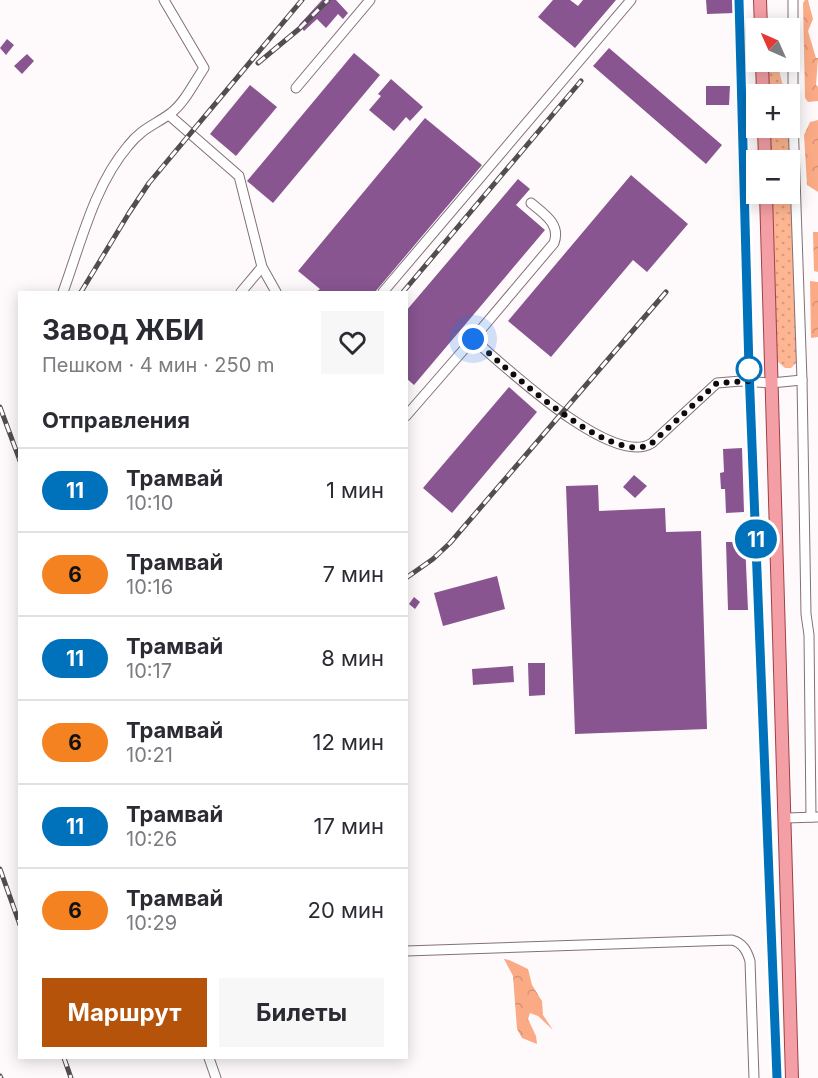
<!DOCTYPE html>
<html lang="ru">
<meta charset="utf-8">
<style>
body{margin:0;font-family:Inter,sans-serif;background:#f7f7f7;color:#2b2b33;height:100vh;display:flex;flex-direction:column;font-size:22px;white-space:nowrap}
*{box-sizing:border-box;margin:0}
p{font-size:20px;color:#7c7c81}
.icon{flex:none;width:33px;height:33px;fill:none;stroke:currentColor;stroke-width:2;stroke-linecap:round;stroke-linejoin:round}
.map{position:relative;flex:1;overflow:hidden}
.panel{position:absolute;left:18px;top:291px;width:390px;height:768px;display:flex;flex-direction:column;background:#fff;border-radius:0px;box-shadow:0 3px 15px #0003}
.panel>*{flex:none}
.badge{padding:0 12px;border-radius:20px;font-size:21px;line-height:39px}
.needle{width:39px;rotate:315deg}
.controls{position:absolute;left:746px;top:18px;display:grid;gap:12px}
.controls a{display:grid;place-items:center;width:54px;height:54px;border-radius:0px;background:#fff;box-shadow:0 3px 15px #0003;font-size:30px}
.you{position:absolute;width:30px;height:30px;margin:-15px;border:4px solid #fff;border-radius:50%;background:#1a73e8;box-shadow:0 0 0 9px #1a73e833}
.map>.badge{position:absolute;translate:-50% -50%;box-shadow:0 0 0 3px #fff}
h2{padding:0 24px;font-size:22px;line-height:54px}
.round{display:grid;place-items:center;flex:none;width:63px;height:63px;border-radius:0px;background:#f7f7f7}
.head{display:flex;align-items:center;justify-content:space-between;height:102px;padding:0 24px}
h1{font-size:28px;font-weight:700;line-height:45px}
.primary-button{display:flex;gap:12px;margin-top:auto;padding:12px 24px}
.primary-button a{flex:1;height:69px;border-radius:0px;background:#b45309;color:#fff;font-size:24px;font-weight:700;line-height:69px;text-align:center}
.primary-button a+a{background:#f7f7f7;color:#2b2b33}
ul{padding:0;list-style:none}
li{display:flex;align-items:center;gap:18px;height:84px;padding:0 24px;border-top:2px solid #e1e1e2}
li div{flex:1}
li b{display:block;font-size:22px}
li em{font-style:normal}
li .badge{min-width:66px;font-weight:700;text-align:center}
.map>svg:first-child{display:block}
</style>
<div class="map">
<svg width="818" height="1078" viewBox="0 0 818 1078">
<defs>
<pattern id="grass-dots" width="8" height="8" patternUnits="userSpaceOnUse" patternTransform="scale(1.5)"><rect width="8" height="8" fill="#feb591"/><path d="M2 2h.1M6 6h.1" fill="none" stroke="#d99a7c" stroke-width="1.8" stroke-linecap="round"/></pattern>
<pattern id="forest-crowns" width="20" height="18" patternUnits="userSpaceOnUse" patternTransform="scale(1.5)"><rect width="20" height="18" fill="#faab85"/><path d="M2 6a3 3 0 1 1 6 0M12 15a3 3 0 1 1 6 0" fill="none" stroke="#d59272"/></pattern>
</defs>
<rect width="100%" height="100%" fill="#fefafb"/>
<g fill="url(#grass-dots)">
<path d="M775,66L779,70L785,94H768V72L770,67Z"/>
<path d="M769,128H789L798,354L796,363L791,368H785L777,361L771,194H789V160H770Z"/>
</g>
<g fill="url(#forest-crowns)">
<path d="M805,0H808L813,19L808,31L816,58H818L816,85L818,87V101L808,102L805,98L803,3Z"/>
<path d="M818,120V192L807,185L804,135L810,122Z"/>
<path d="M813,232H818V272L814,271Z"/>
<path d="M810,281L818,282V337L811,338Z"/>
<path d="M504,959C509,959 521,966 528,969L532,985L542,1001L543,1015L553,1030L538,1016L530,1013L528,1019L536,1036L537,1044L522,1038L517,1029L513,976Z"/>
</g>
<g fill="#885590">
<path d="M322,0H336L348,13L343,19L338,14L326,28L317,19L304,31L299,25Z"/>
<path d="M553,0H570L578,6L583,0H616L575,48L538,17Z"/>
<path d="M706,0H734V13L707,14Z"/>
<path d="M7,39L14,45L6,55L0,48Z"/>
<path d="M609,48L722,145L706,164L593,66Z"/>
<path d="M354,53L380,75L273,203L247,181Z"/>
<path d="M27,54L34,61L22,74L14,66Z"/>
<path d="M391,79L423,107L410,121L406,117L394,131L369,110L381,96L378,94Z"/>
<path d="M250,85L277,107L236,156L210,134Z"/>
<path d="M706,86H730L729,105H706Z"/>
<path d="M425,118L482,165L375,292H316L320,289L298,271Z"/>
<path d="M631,175L688,224L647,272L633,260L551,357L508,321Z"/>
<path d="M518,179L530,189L516,205L545,230L414,385L406,378V311Z"/>
<path d="M509,387L537,412L452,513L423,488Z"/>
<path d="M742,448L744,512L726,513L725,489H721L720,473L724,472L723,449Z"/>
<path d="M634,475L647,486L635,498L623,487Z"/>
<path d="M598,485L599,511L665,508L666,532L701,531L707,729L575,734L566,486Z"/>
<path d="M726,542H745L748,610H728Z"/>
<path d="M497,576L505,609L443,626L434,593Z"/>
<path d="M414,597L420,602L415,609L409,604Z"/>
<path d="M528,663H545V695L529,696Z"/>
<path d="M513,666L514,682L473,685L472,669Z"/>
</g>
<g fill="none" stroke-linecap="round" stroke-linejoin="round">
<g stroke="#837078" stroke-width="11">
<g id="minor">
<path d="M793,0V119L802,380L806,614L809,635L811,817"/>
<path d="M296,88L370,0"/>
<path d="M169,115L239,176L262,267L276,292"/>
<path d="M63,292C81,243 94,186 128,146C142,128 155,125 171,113C185,102 194,83 204,68L164,0"/>
<path d="M241,292L262,267"/>
<path d="M383,292L631,0"/>
<path d="M473,339L554,243C561,224 544,214 531,203"/>
<path d="M406,416L473,339C504,365 612,469 652,443L717,383L741,381L771,383L802,380"/>
<path d="M786,818L818,817"/>
<path d="M406,951L732,940C743,943 747,951 750,961L754,1078"/>
<path d="M209,1058L216,1078"/>
</g>
</g>
<g stroke="#9f4149" stroke-width="14">
<g id="major">
<path d="M760,0L761,28"/>
<path d="M762,62L763,94"/>
<path d="M764,128L765,160"/>
<path d="M766,194L792,1078"/>
</g>
</g>
<use href="#minor" stroke="#fff" stroke-width="9"/>
<use href="#major" stroke="#f49fa5" stroke-width="12"/>
<path stroke="#534d50" stroke-width="1.5" d="M739,0L749,369L777,1078"/>
<g stroke="#534d50" stroke-width="5">
<g id="rail">
<path d="M258,63L299,29L328,0"/>
<path d="M81,292L129,213L149,183L302,0"/>
<path d="M403,292L581,81"/>
<path d="M0,407L20,461"/>
<path d="M406,578L433,559L450,543L666,292"/>
<path d="M0,869L20,925"/>
<path d="M64,1058L71,1078"/>
<path d="M0,1076L1,1078"/>
</g>
</g>
<use href="#rail" stroke="#fff" stroke-width="3" stroke-dasharray="9" stroke-linecap="butt"/>
</g>
<g fill="none" stroke-linecap="round" stroke-linejoin="round">
<g stroke="#fff" stroke-width="14">
<path id="line" d="M739,0L749,369L777,1078"/>
</g>
<use href="#line" stroke="#0072bc" stroke-width="9"/>
<path stroke="#100a0d" stroke-width="6" stroke-dasharray="0 10.8" d="M473,339C503,365 613,470 652,443L717,383L750,381L749,369"/>
</g>
<circle fill="#fff" stroke="#0072bc" stroke-width="3" cx="749" cy="369" r="12"/>
</svg>
<div class="controls">
<a><svg class="needle" viewBox="-14 -14 28 28"><path d="M0-13l5 13h-10z" fill="#e53935"/><path d="M0 13l5-13h-10z" fill="#7c7c81"/></svg></a>
<a>+</a>
<a>−</a>
</div>
<div class="you" style="left:473px;top:339px"></div>
<b class="badge" style="left:756px;top:539px;background:#0072bc;color:#fff">11</b>
<section class="panel">
<div class="head"><div><h1>Завод ЖБИ</h1><p>Пешком · 4 мин · 250 m</p></div><a class="round"><svg class="icon" aria-label="heart" viewBox="0 0 24 24"><path d="M12 20l-8-8c-3-5 5-10 8-4 3-6 11-1 8 4z"/></svg></a></div>
<h2>Отправления</h2>
<ul>
<li><span class="badge" style="background:#0072bc;color:#fff">11</span><div><b>Трамвай</b><p>10:10</p></div><em>1 мин</em></li>
<li><span class="badge" style="background:#f58220;color:#111">6</span><div><b>Трамвай</b><p>10:16</p></div><em>7 мин</em></li>
<li><span class="badge" style="background:#0072bc;color:#fff">11</span><div><b>Трамвай</b><p>10:17</p></div><em>8 мин</em></li>
<li><span class="badge" style="background:#f58220;color:#111">6</span><div><b>Трамвай</b><p>10:21</p></div><em>12 мин</em></li>
<li><span class="badge" style="background:#0072bc;color:#fff">11</span><div><b>Трамвай</b><p>10:26</p></div><em>17 мин</em></li>
<li><span class="badge" style="background:#f58220;color:#111">6</span><div><b>Трамвай</b><p>10:29</p></div><em>20 мин</em></li>
</ul>
<div class="primary-button"><a>Маршрут</a><a>Билеты</a></div>
</section>
</div>
